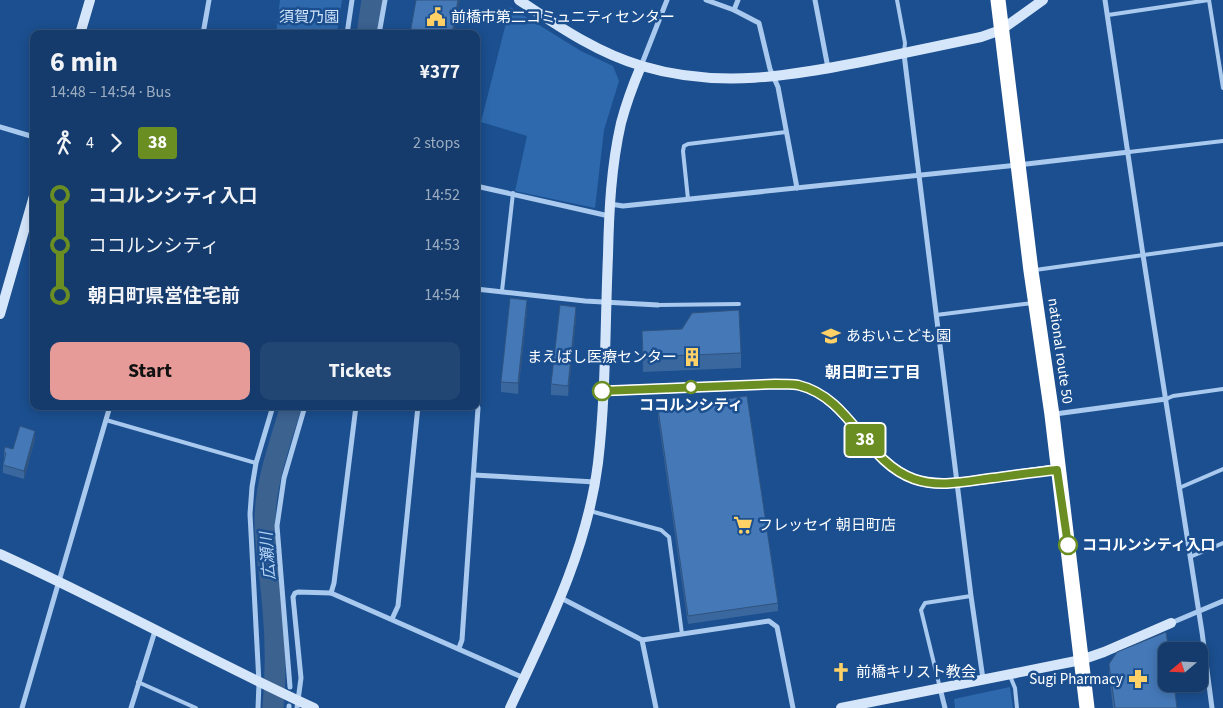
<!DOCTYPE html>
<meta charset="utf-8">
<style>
body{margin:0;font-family:"Source Sans 3","Noto Sans JP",sans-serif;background:#214673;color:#f1f3f6;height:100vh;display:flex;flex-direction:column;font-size:19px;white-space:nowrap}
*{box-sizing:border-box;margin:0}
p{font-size:16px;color:#9dadc1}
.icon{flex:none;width:28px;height:28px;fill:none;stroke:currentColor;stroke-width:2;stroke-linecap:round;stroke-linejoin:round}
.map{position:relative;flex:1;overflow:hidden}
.sheet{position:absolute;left:30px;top:30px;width:450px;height:380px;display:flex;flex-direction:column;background:#143b6b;border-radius:10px;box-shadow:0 2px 12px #0003,0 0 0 1px #33557e}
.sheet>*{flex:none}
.badge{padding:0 10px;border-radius:4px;font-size:18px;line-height:32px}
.needle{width:32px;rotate:251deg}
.controls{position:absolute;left:1158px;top:642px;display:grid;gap:10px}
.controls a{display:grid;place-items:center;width:50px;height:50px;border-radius:10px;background:#143b6b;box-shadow:0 2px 12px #0003,0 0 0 1px #33557e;font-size:25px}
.map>.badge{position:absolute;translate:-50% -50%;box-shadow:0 0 0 2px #fff}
.legs{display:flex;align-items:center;gap:8px;height:55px;padding:0 20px;font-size:16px}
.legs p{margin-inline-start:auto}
.headline{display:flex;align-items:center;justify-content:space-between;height:85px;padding:0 20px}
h1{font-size:28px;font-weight:700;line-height:38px}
.primary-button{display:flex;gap:10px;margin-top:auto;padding:10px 20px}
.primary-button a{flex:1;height:58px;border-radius:10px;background:#e69b98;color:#111;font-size:20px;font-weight:700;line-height:58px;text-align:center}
.primary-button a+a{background:#214673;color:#f1f3f6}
ul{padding:0 20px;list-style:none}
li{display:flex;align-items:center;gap:18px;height:50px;font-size:19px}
li i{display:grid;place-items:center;width:8px;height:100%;margin:0 6px;background:currentColor}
li i::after{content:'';width:12px;height:12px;margin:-6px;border:4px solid;border-radius:50%;background:#143b6b}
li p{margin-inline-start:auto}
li:first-child i{background:linear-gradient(#0000 50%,currentColor 0)}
li:last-child i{background:linear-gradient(currentColor 50%,#0000 0)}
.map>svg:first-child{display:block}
</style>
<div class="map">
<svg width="1223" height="708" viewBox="0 0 1223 708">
<rect width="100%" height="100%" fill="#1b4f8f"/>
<g fill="#2e69ad">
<path d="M280,0H342L337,34H276Z"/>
<path d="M510,7L581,51L613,66L619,81L604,130L595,208L515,191L527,136L481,122Z"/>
<path d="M1010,687L1013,708H955L954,699Z"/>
</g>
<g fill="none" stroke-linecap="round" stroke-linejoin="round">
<g stroke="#3c6290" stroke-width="21">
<path d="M367,34L372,0"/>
<path d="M273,708C276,675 276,642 273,609C271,581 266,553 265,525C264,485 280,444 291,406"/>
</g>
<g stroke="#a9c9ee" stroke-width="4">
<path d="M897,0L905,43L904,52"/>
<path d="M1209,0L1223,88"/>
<path d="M1108,15L1209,0"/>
<path d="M1129,152L1223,141"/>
<path d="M688,199L683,151L684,146L688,144L786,132"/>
<path d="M1035,270L1223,244"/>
<path d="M502,291L513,193"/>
<path d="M658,305L739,304"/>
<path d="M936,315L1033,303"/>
<path d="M1166,399L1173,396L1223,389"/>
<path d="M106,420L256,463"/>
<path d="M1179,488L1223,469"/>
<path d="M590,511L661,530L669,537L682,634"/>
<path d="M1190,557L1223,543"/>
<path d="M1010,676L1015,688L1017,708"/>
<path d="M138,682L196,708"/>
<path d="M940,688L921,610L925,603L971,596"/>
</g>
<g stroke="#a9c9ee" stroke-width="5">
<path d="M706,0L734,10L759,23L770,69L778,87L797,188"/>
<path d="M815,0L828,68"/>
<path d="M1105,0L1143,255L1202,632L1212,708"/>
<path d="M734,10L738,0"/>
<path d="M203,34L209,0"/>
<path d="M347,34L352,0"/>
<path d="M379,34L385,0"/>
<path d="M904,54L971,596L983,679"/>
<path d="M641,66L667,0"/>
<path d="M0,127L34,137"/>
<path d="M476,186L609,216"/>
<path d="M610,204L623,206L1018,165L1129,152"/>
<path d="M476,289L585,301L658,305"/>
<path d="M1055,414L1166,399"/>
<path d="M474,475L595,482"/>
<path d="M331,593L334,583L356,406"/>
<path d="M561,598L642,640L656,708"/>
<path d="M392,619L398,606L418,406"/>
<path d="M1171,623L1223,601"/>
<path d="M642,640L769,621L777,627L793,708"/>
<path d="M459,648L462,640L478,408L476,403"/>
<path d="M290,687L277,526L284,478L305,406"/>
<path d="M940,688L945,708"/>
<path d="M22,708L110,406"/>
<path d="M131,708L155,631"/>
<path d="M258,708L259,683L250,514L252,487L256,463L273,406"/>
<path d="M289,708V706"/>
<path d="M297,708L301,678L293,597L295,593L298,592L331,593L524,678"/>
</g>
<g stroke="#d6e6fa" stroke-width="10">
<path d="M519,0C558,26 597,53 642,66C719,89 790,76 866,61C905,53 943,45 981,37L1001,30L1043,0"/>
<path d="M80,34L90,0"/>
<path d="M0,314L34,196"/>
<path d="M602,391L775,384C783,384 791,384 798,385C852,399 864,461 914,479C939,488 968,481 993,478C1015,475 1036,472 1057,469"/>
<path d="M0,554C106,602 208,659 314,708"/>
<path d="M510,708C547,629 587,551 598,463C606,395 605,324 608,255C609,211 611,167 621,123C626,104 633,85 641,66"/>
<path d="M841,708L1081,660L1104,652L1171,623"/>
</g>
<path stroke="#fff" stroke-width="15" d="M998,0L1031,271L1052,415L1087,708"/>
</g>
<g fill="#3a679d">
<path d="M527,310L518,394L501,392V382Z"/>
<path d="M576,318L568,396L551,395V384Z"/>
<path d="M642,331L741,353V368L643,372Z"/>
<path d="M658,409L778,603V611L688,624L658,417Z"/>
<path d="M35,439L24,479L3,473V465L4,460V452L13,449Z"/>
<path d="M1109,664L1177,708H1113L1109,674Z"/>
</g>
<g fill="#305480">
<path d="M458,0H460L454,34H452Z"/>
<path d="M527,300V310L518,394V383Z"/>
<path d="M576,307V318L568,396V386Z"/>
<path d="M35,431V439L24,479V471Z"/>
</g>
<g fill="#4478b7" stroke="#305480">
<path d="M416,0H458L452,34H410Z"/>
<path d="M510,298L527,300L518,383L501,382Z"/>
<path d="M560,305L576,307L568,386L551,384Z"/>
<path d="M739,310L741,353L643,357L642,331L682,329L692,313Z"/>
<path d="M747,396L778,603L688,616L658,409Z"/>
<path d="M20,426L35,431L24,471L3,465L6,453L4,452L5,447L13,449Z"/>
<path d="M1166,632L1169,651H1166V684H1174L1177,708H1115L1109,664L1117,652Z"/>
</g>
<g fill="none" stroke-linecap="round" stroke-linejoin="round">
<g stroke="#fff" stroke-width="11">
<path id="line-1" d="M602,391L775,384C783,384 791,384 798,385C852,398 864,461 914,479C939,488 968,481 993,478C1015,475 1036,472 1057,470L1068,545"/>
</g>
<use href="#line-1" stroke="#6b8e23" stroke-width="8"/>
</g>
<defs>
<g id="civic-bare" transform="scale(1.5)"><path d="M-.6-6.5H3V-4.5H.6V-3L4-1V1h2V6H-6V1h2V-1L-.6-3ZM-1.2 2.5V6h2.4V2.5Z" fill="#ffd166" stroke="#1b4f8f" stroke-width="2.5" paint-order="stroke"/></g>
<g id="school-bare" transform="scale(1.5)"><path d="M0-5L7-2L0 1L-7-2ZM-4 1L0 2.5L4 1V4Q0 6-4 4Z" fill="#ffd166" stroke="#1b4f8f" stroke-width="2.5" paint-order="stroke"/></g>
<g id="building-bare" transform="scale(1.5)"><path d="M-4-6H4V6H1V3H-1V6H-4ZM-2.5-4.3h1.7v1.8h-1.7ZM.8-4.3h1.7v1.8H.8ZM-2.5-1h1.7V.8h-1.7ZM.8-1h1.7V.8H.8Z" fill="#ffd166" stroke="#1b4f8f" stroke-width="2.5" paint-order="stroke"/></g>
<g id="supermarket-bare" transform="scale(1.5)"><path d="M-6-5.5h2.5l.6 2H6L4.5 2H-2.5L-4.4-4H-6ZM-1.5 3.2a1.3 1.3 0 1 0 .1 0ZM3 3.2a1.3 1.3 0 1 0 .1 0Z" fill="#ffd166" stroke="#1b4f8f" stroke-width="2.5" paint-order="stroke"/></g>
<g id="church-bare" transform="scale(1.5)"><path d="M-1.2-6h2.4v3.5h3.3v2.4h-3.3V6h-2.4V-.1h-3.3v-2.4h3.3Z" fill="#ffd166" stroke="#1b4f8f" stroke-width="2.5" paint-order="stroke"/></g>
<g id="pharmacy-bare" transform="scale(1.5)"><path d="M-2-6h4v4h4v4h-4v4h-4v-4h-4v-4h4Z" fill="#ffd166" stroke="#1b4f8f" stroke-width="2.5" paint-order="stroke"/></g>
</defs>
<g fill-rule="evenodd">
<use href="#civic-bare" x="436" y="17"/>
<use href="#school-bare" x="831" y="336"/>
<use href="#building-bare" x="692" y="357"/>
<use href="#supermarket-bare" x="743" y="525"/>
<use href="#church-bare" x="841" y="672"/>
<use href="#pharmacy-bare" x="1138" y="679"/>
</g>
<g fill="#fff" stroke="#6b8e23" stroke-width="2.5">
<circle cx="691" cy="387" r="6"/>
<circle cx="602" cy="391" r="9"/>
<circle cx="1068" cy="545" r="9"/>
</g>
<g text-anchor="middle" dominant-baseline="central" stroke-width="5" stroke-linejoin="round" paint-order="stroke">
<g font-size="15" fill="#cfe3fa" stroke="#1b4f8f">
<text x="309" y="17">須賀乃園</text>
</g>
<g font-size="15" fill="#fff" stroke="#1b4f8f" text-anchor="start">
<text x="451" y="17">前橋市第二コミュニティセンター</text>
<text x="846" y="336">あおいこども園</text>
<text x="677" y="357" text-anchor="end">まえばし医療センター</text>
<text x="758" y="525">フレッセイ 朝日町店</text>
<text x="856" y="672">前橋キリスト教会</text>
<text x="1123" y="679" text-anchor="end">Sugi Pharmacy</text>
</g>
<g font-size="15" fill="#fff" stroke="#1b4f8f">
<text transform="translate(1060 351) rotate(82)">national route 50</text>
</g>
<g font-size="15" font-weight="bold" fill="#fff" stroke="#1b4f8f">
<text x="691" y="405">ココルンシティ</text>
<text x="1082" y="545" text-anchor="start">ココルンシティ入口</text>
</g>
<g font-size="16" font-weight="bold" fill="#fff" stroke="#1b4f8f">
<text x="873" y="373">朝日町三丁目</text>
</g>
<g font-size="16" font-style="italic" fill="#b5d3f5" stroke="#1b4f8f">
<text transform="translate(268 556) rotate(-94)">広瀬川</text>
</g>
</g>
</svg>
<div class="controls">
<a><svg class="needle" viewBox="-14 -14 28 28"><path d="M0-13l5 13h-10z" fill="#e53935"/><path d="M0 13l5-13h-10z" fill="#9dadc1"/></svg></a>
</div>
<b class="badge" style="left:865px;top:440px;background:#6b8e23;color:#fff">38</b>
<section class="sheet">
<div class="headline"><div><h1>6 min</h1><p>14:48 – 14:54 · Bus</p></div><b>¥377</b></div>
<div class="legs"><svg class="icon" aria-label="walk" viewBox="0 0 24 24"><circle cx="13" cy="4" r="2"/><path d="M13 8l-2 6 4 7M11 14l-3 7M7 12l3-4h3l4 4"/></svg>4<svg class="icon" aria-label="forward" viewBox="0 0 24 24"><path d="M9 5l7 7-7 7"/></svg><b class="badge" style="background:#6b8e23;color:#fff">38</b><p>2 stops</p></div>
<ul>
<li><i style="color:#6b8e23"></i><b>ココルンシティ入口</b><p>14:52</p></li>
<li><i style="color:#6b8e23"></i><span>ココルンシティ</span><p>14:53</p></li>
<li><i style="color:#6b8e23"></i><b>朝日町県営住宅前</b><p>14:54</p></li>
</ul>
<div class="primary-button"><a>Start</a><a>Tickets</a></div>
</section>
</div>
